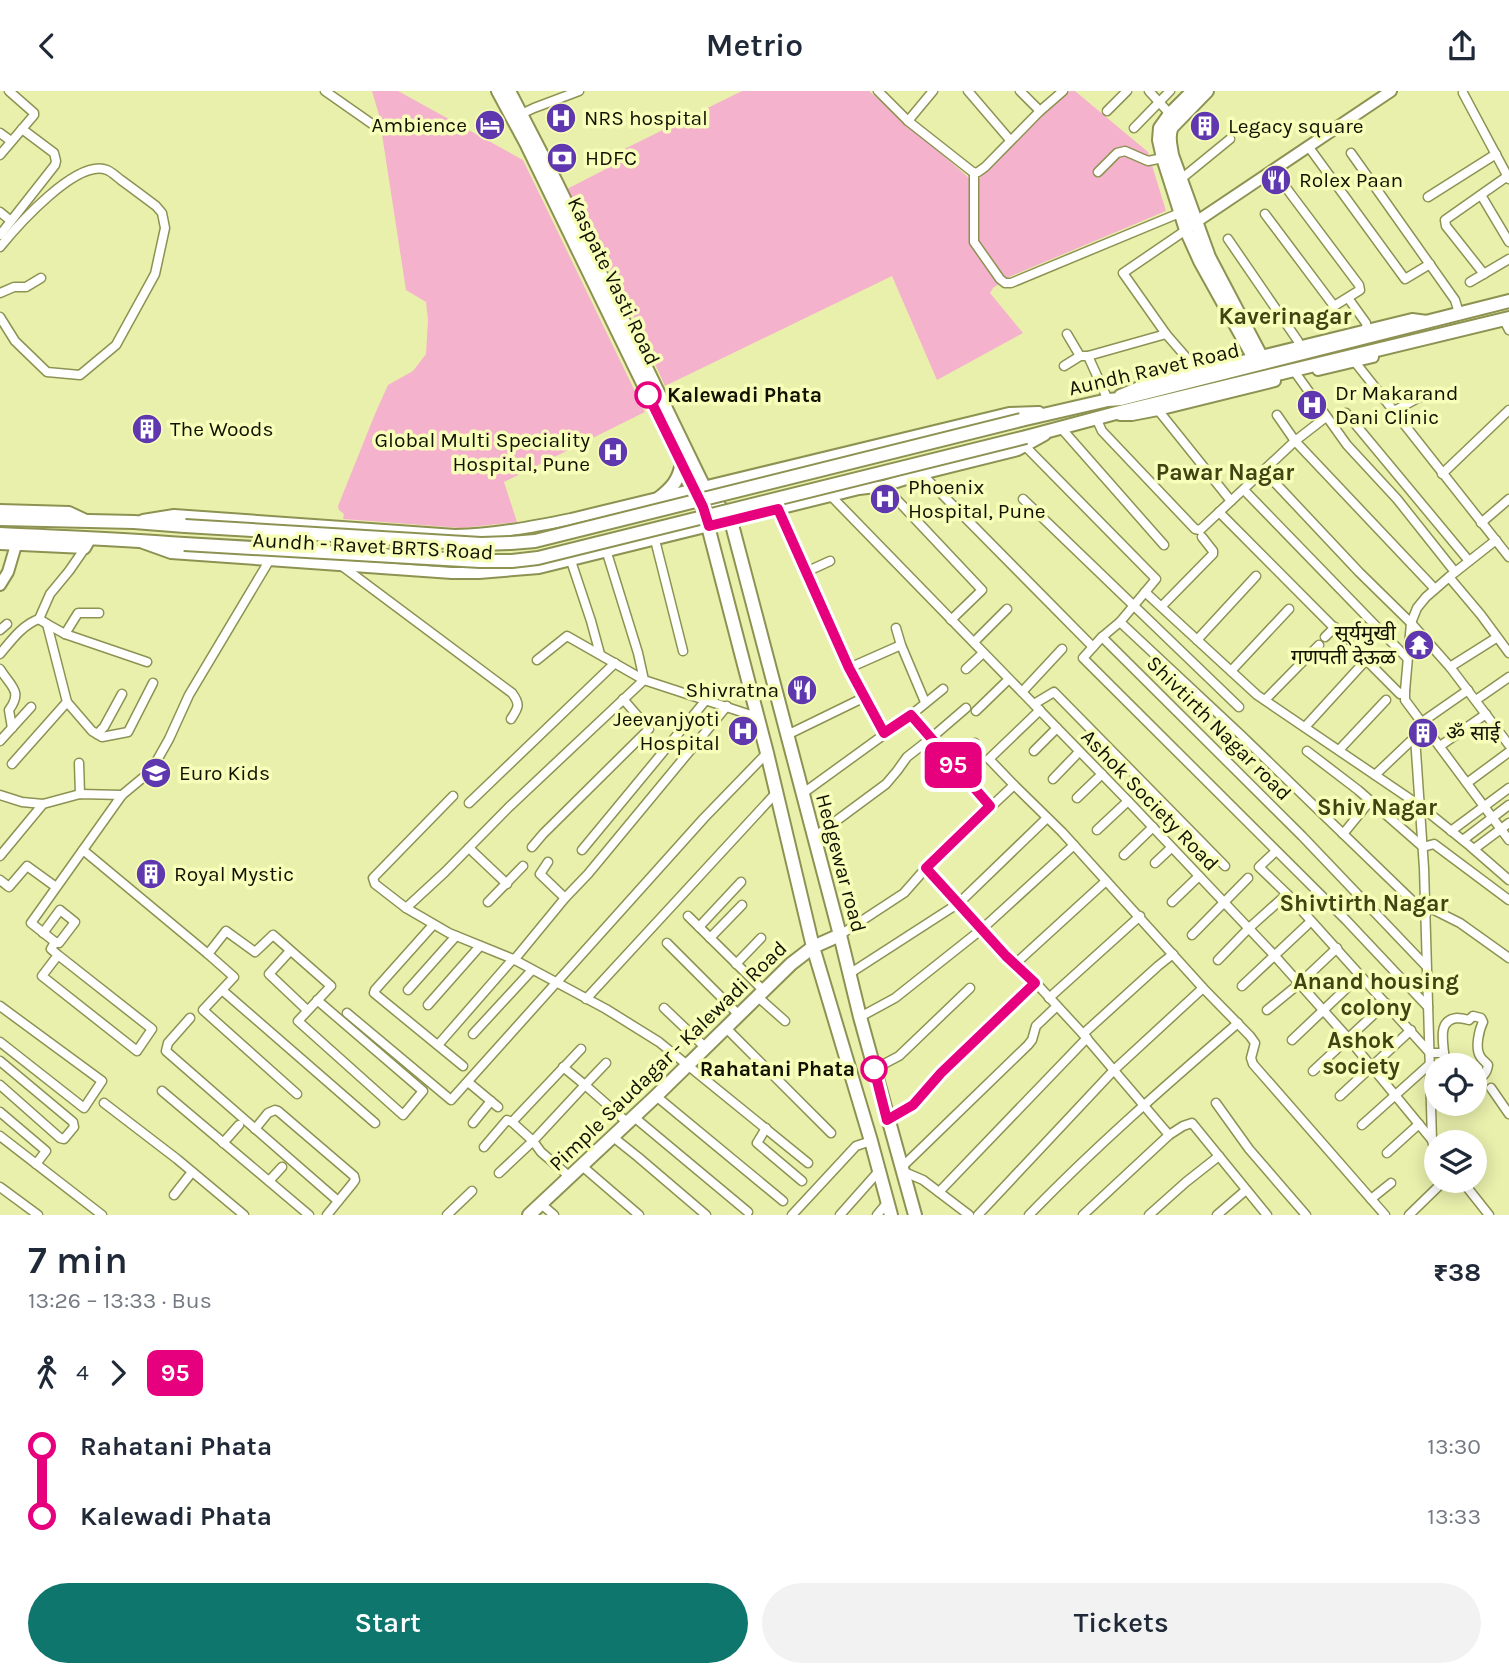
<!DOCTYPE html>
<meta charset="utf-8">
<style>
body{margin:0;font-family:Karla,"Noto Sans Devanagari",sans-serif;background:#f2f2f3;color:#1f2937;height:100vh;display:flex;flex-direction:column;font-size:26px;white-space:nowrap}
*{box-sizing:border-box;margin:0}
p{font-size:23px;color:#747a83}
.icon{flex:none;width:38px;height:38px;fill:none;stroke:currentColor;stroke-width:2;stroke-linecap:round;stroke-linejoin:round}
.map{position:relative;height:1124px;overflow:hidden}
.panel{display:flex;flex-direction:column;background:#fff;flex:1}
.panel>*{flex:none}
.badge{padding:0 14px;border-radius:10px;font-size:24px;line-height:46px}
.tools{position:absolute;left:1424px;top:962px;display:grid;gap:14px}
.tools a{display:grid;place-items:center;width:63px;height:63px;border-radius:50%;background:#fff;box-shadow:0 4px 18px #0003;font-size:35px}
.map>.badge{position:absolute;translate:-50% -50%;box-shadow:0 0 0 4px #fff}
.legs{display:flex;align-items:center;gap:10px;height:77px;padding:0 28px;font-size:23px}
.legs p{margin-inline-start:auto}
.head{display:flex;align-items:center;justify-content:space-between;height:119px;padding:0 28px}
h1{font-size:38px;font-weight:600;line-height:52px}
.cta{display:flex;gap:14px;margin-top:auto;padding:14px 28px}
.cta a{flex:1;height:80px;border-radius:42px;background:#0f766e;color:#fff;font-size:28px;font-weight:600;line-height:80px;text-align:center}
.cta a+a{background:#f2f2f3;color:#1f2937}
ul{padding:0 28px;list-style:none}
li{display:flex;align-items:center;gap:24px;height:70px;font-size:26px}
li i{display:grid;place-items:center;width:10px;height:100%;margin:0 9px;background:currentColor}
li i::after{content:'';width:18px;height:18px;margin:-9px;border:5px solid;border-radius:50%;background:#fff}
li p{margin-inline-start:auto}
li:first-child i{background:linear-gradient(#0000 50%,currentColor 0)}
li:last-child i{background:linear-gradient(currentColor 50%,#0000 0)}
header{display:flex;justify-content:space-between;align-items:center;height:91px;padding:0 28px;background:#fff;font-size:32px;font-weight:600}
.map>svg:first-child{display:block}
</style>
<header><svg class="icon" aria-label="back" viewBox="0 0 24 24"><path d="M15 5l-7 7 7 7"/></svg>Metrio<svg class="icon" aria-label="share" viewBox="0 0 24 24"><path d="M12 15V3M7 8l5-5 5 5M5 13v7h14v-7"/></svg></header>
<div class="map">
<svg width="1509" height="1124" viewBox="0 0 1509 1124">
<rect width="100%" height="100%" fill="#e9f0ac"/>
<g fill="#f5b2cd">
<path d="M372,0H398L523,69L645,321L504,391L517,431L461,437L343,428L344,423L339,419L338,415L375,323L388,294L413,280L426,263L428,229L426,211L406,199L379,24Z"/>
<path d="M742,0H869L968,86L979,88L1038,29L1070,0H1075L1148,61L1166,120L1009,186L993,197L990,202L1023,242L937,289L892,185L665,295L625,206L565,99L606,78L602,69Z"/>
</g>
<g fill="none" stroke-linecap="round" stroke-linejoin="round">
<g stroke="#8d9252" stroke-width="11">
<g id="minor">
<path d="M325,0L375,35"/>
<path d="M878,0L908,30L974,82L978,81L985,76L1040,20L1063,0"/>
<path d="M968,0L1010,49"/>
<path d="M1020,0L1040,20"/>
<path d="M1149,0L1170,23"/>
<path d="M1463,2L1509,88"/>
<path d="M1107,20L1127,0"/>
<path d="M517,25L534,17L579,0"/>
<path d="M908,30L933,0"/>
<path d="M1134,37L1170,0"/>
<path d="M0,42L11,50"/>
<path d="M1308,55L1405,188L1430,173"/>
<path d="M1351,62L1455,209L1459,222"/>
<path d="M0,64L34,24V22L9,0"/>
<path d="M1098,81L1117,62L1125,60L1148,70L1163,67"/>
<path d="M974,82V151L1000,188L1005,192H1011L1182,121"/>
<path d="M1181,88L1230,48"/>
<path d="M1481,104L1509,151"/>
<path d="M1428,106L1496,63"/>
<path d="M0,121L11,130"/>
<path d="M1265,123L1334,215L1360,199L1359,194L1287,98"/>
<path d="M1186,139L1123,182L1166,243L1199,281"/>
<path d="M0,144L55,74L56,70L54,62L22,38"/>
<path d="M1228,148L1298,250L1299,256"/>
<path d="M0,156C17,135 77,67 107,79C112,81 117,86 121,89C132,97 144,106 156,115L162,122L165,137L155,183L116,254L80,284L47,281L15,250L0,226"/>
<path d="M1484,183L1446,135L1445,129L1509,84"/>
<path d="M1470,191L1509,168"/>
<path d="M0,202L14,196H26L41,187"/>
<path d="M1348,207L1366,232L1367,239"/>
<path d="M1504,229L1509,239"/>
<path d="M1067,243L1080,265"/>
<path d="M1088,265L1108,309"/>
<path d="M1355,271L1509,466"/>
<path d="M1064,275L1080,265H1088L1166,243"/>
<path d="M1297,284L1347,354L1397,408L1455,481"/>
<path d="M1158,319L1231,410"/>
<path d="M1394,320L1420,306"/>
<path d="M1346,322L1469,470"/>
<path d="M1277,324L1295,350L1435,498"/>
<path d="M1096,327L1102,340L1195,438L1200,439L1295,350L1326,326"/>
<path d="M1061,337L1164,454"/>
<path d="M1025,355L1156,488L1120,531"/>
<path d="M1264,380L1359,481L1411,532L1450,576L1509,654"/>
<path d="M922,383L1093,556"/>
<path d="M1442,383L1509,319"/>
<path d="M884,395L982,499L951,529"/>
<path d="M1244,399L1407,567"/>
<path d="M831,405L1128,710L1274,864L1348,947L1432,1049"/>
<path d="M1023,408L1239,616"/>
<path d="M778,418L849,577L884,642"/>
<path d="M1219,421L1400,603L1405,600V609L1509,749"/>
<path d="M1481,432L1509,408"/>
<path d="M655,449L683,560"/>
<path d="M85,457L69,480L50,503L39,528L47,533L67,611L92,640L102,646L128,641L153,592"/>
<path d="M607,462L638,562L644,589L509,716L445,781L406,817L449,842L513,868L606,918L659,951L808,1072"/>
<path d="M571,470L591,530L600,563"/>
<path d="M342,475L512,602C521,614 518,617 511,628"/>
<path d="M806,481L830,470"/>
<path d="M1449,486L1481,524L1509,562"/>
<path d="M1145,501L1257,604L1419,714L1470,755L1509,789"/>
<path d="M1162,515L1213,463V460L1202,446"/>
<path d="M47,533L65,543L147,571"/>
<path d="M896,537L901,554L925,611"/>
<path d="M0,539L7,533"/>
<path d="M65,543L78,522H99"/>
<path d="M1102,546L1302,745L1426,875"/>
<path d="M1325,546L1335,536"/>
<path d="M1197,549L1256,485"/>
<path d="M974,551L1007,518"/>
<path d="M0,563C11,550 22,534 39,528"/>
<path d="M537,569L567,545L644,589L757,626"/>
<path d="M1450,576L1496,547"/>
<path d="M849,577L901,554"/>
<path d="M0,578C11,596 23,600 9,619L12,637"/>
<path d="M966,578L983,562"/>
<path d="M1231,580L1289,518"/>
<path d="M1405,600L1411,532L1417,517L1426,506L1449,486L1496,449"/>
<path d="M1022,601L1062,558"/>
<path d="M1265,609L1319,554"/>
<path d="M1476,609L1509,586"/>
<path d="M1034,613L1054,601L1225,775"/>
<path d="M976,620L1009,588"/>
<path d="M911,624L990,715"/>
<path d="M1421,630L1417,636L1415,646L1424,777L1432,1049L1437,1071"/>
<path d="M1422,631L1468,599"/>
<path d="M1305,636L1367,568"/>
<path d="M97,643L104,636L122,603"/>
<path d="M787,644L865,606"/>
<path d="M0,650L31,616"/>
<path d="M1440,655L1486,623"/>
<path d="M1339,659L1386,609"/>
<path d="M1034,660L1057,637"/>
<path d="M1307,660L1358,699L1423,756L1434,753L1509,809"/>
<path d="M79,672L80,703"/>
<path d="M951,672L975,652"/>
<path d="M12,673L67,611"/>
<path d="M1375,684L1415,646"/>
<path d="M1053,688L1079,661"/>
<path d="M1467,692L1509,661"/>
<path d="M1014,694L989,668L1040,619"/>
<path d="M802,703L911,624L943,598"/>
<path d="M0,704L22,711L43,713L80,703L122,704"/>
<path d="M1077,707L1102,683"/>
<path d="M469,712L615,572"/>
<path d="M1097,739L1128,710"/>
<path d="M1451,740L1509,697"/>
<path d="M1343,743L1370,710"/>
<path d="M813,747L886,693L897,680L907,666L930,648L966,617"/>
<path d="M1463,749L1509,714"/>
<path d="M532,756L543,743L649,638L623,608"/>
<path d="M469,757L507,793"/>
<path d="M1474,758L1509,732"/>
<path d="M83,759L208,863L234,886L203,919L297,1003"/>
<path d="M582,759L706,609"/>
<path d="M1276,760L1259,776L1287,803L1430,962H1444V975"/>
<path d="M1124,764L1153,736"/>
<path d="M0,765L43,713"/>
<path d="M548,771L540,783L565,807"/>
<path d="M1155,772L1171,757"/>
<path d="M926,777L1014,694L1062,741L1203,897L1250,945L1255,952L1251,967L1253,973L1385,1124"/>
<path d="M0,789L9,796L27,775L56,796"/>
<path d="M488,811L523,775"/>
<path d="M1172,811L1199,785"/>
<path d="M1426,815L1460,832L1509,867"/>
<path d="M406,817L375,793L373,787L453,705"/>
<path d="M1426,823L1241,644L1120,531L1102,546L1083,567L1346,829L1428,916"/>
<path d="M688,825L764,900"/>
<path d="M433,834L375,899L374,902L463,975"/>
<path d="M699,836L741,791"/>
<path d="M43,842L60,819L75,831L59,852L55,851"/>
<path d="M840,844L904,802L926,777L1006,865L1036,892L1083,943L1169,1044"/>
<path d="M1192,844L1248,787"/>
<path d="M710,847L742,814"/>
<path d="M667,852L739,924"/>
<path d="M290,860L269,883L307,919"/>
<path d="M208,863L226,840L255,861L273,844L331,895L298,930L403,1024L423,1000L317,909"/>
<path d="M58,864L42,885L137,960L152,938L58,864L51,858L55,851L31,832L122,704L151,680L169,648L189,604L269,470"/>
<path d="M514,869L565,807L588,783L727,615"/>
<path d="M1218,869L1248,838L1287,803"/>
<path d="M736,873L761,847"/>
<path d="M1015,873L1106,790"/>
<path d="M849,883L959,812L1047,727"/>
<path d="M1242,895L1307,834"/>
<path d="M222,899L375,1032"/>
<path d="M408,899L456,845"/>
<path d="M758,906L785,930"/>
<path d="M1049,907L1140,825"/>
<path d="M586,908L776,702"/>
<path d="M428,914L480,855"/>
<path d="M0,915L102,990L84,1017L0,951"/>
<path d="M664,917L706,957"/>
<path d="M1267,919L1300,892L1337,857"/>
<path d="M347,922L451,1009L704,727L767,662"/>
<path d="M860,926L895,907L982,838L1074,754"/>
<path d="M190,927L168,952L166,960L338,1110"/>
<path d="M726,937L831,1042"/>
<path d="M473,943L532,879"/>
<path d="M1083,943L1158,875L1173,863"/>
<path d="M1292,949L1353,891"/>
<path d="M438,954L513,868"/>
<path d="M1444,962C1443,949 1438,929 1457,927C1461,927 1465,928 1469,929L1473,925L1481,927L1483,931C1479,939 1475,957 1480,965C1482,969 1486,971 1488,974C1487,983 1482,986 1475,990"/>
<path d="M0,970L73,1031L74,1036L64,1048L60,1047L0,994"/>
<path d="M873,975L882,974L899,965L970,897"/>
<path d="M563,976L585,994L606,972"/>
<path d="M1313,980L1386,912"/>
<path d="M468,991L498,1016"/>
<path d="M1491,997L1509,1023"/>
<path d="M162,1000L309,1124"/>
<path d="M656,1005L783,1110"/>
<path d="M1340,1005L1411,939"/>
<path d="M104,1012L177,1068L244,1124"/>
<path d="M1216,1012L1249,1058L1306,1124"/>
<path d="M0,1021L46,1060L36,1073"/>
<path d="M634,1026L748,1121"/>
<path d="M887,1029L913,1014L941,982L1036,892"/>
<path d="M473,1032L491,1010"/>
<path d="M1362,1034L1430,973"/>
<path d="M766,1037L757,1052L802,1090"/>
<path d="M255,1038L268,1022L275,1019L278,1020L354,1085L355,1089L353,1092L327,1124"/>
<path d="M0,1045L102,1124"/>
<path d="M613,1046L638,1066L706,1124"/>
<path d="M223,1052L239,1034"/>
<path d="M484,1056L507,1029L512,1031"/>
<path d="M1387,1062L1419,1033"/>
<path d="M582,1075L639,1124"/>
<path d="M901,1077L1028,954L1032,949L1036,935L1057,915"/>
<path d="M902,1080L923,1089L969,1124"/>
<path d="M499,1082L533,1050L512,1031L581,958"/>
<path d="M570,1086L541,1061L533,1050L585,994L628,1032"/>
<path d="M269,1090L282,1076"/>
<path d="M1459,1090L1466,1095L1489,1124"/>
<path d="M0,1096L38,1124"/>
<path d="M939,1101L1087,947"/>
<path d="M174,1104L192,1081"/>
<path d="M1371,1108L1391,1092"/>
<path d="M541,1113L554,1124"/>
<path d="M447,1124L472,1100"/>
<path d="M792,1124L856,1055L871,1050"/>
<path d="M840,1124L879,1080"/>
<path d="M877,1124L887,1112"/>
<path d="M978,1124L1114,979L1203,897"/>
<path d="M1029,1124C1095,1056 1166,994 1238,932"/>
<path d="M1083,1124L1169,1044L1183,1035L1192,1032L1267,1124"/>
<path d="M1149,1124L1186,1091L1219,1065"/>
<path d="M1217,1124L1246,1099"/>
<path d="M1409,1124L1444,1090"/>
</g>
</g>
<g stroke="#8d9252" stroke-width="14">
<g id="tertiary">
<path d="M1190,135L1391,0"/>
<path d="M1262,268L1261,265L1412,228L1427,230"/>
<path d="M1318,279L1373,266"/>
<path d="M1120,304L1139,296L1254,267V270"/>
<path d="M1120,324H1132L1158,319L1275,290"/>
<path d="M0,419L69,421L86,429"/>
<path d="M143,429L174,424L455,444C495,443 532,436 571,428L1009,322L1039,321"/>
<path d="M143,452L171,462L452,482H479L539,477L859,398L884,395L922,383L1018,359L1045,344"/>
<path d="M0,453L85,457L90,448"/>
<path d="M0,494L8,481L16,454"/>
</g>
</g>
<g stroke="#8d9252" stroke-width="16">
<g id="secondary">
<path d="M1193,0L1170,23L1160,37L1159,49L1163,67L1186,139L1200,170L1254,267L1261,265L1209,166L1172,64C1171,55 1167,45 1172,36L1207,0"/>
<path d="M529,1124L656,1005L791,873L813,856L840,844"/>
</g>
</g>
<g stroke="#8d9252" stroke-width="16">
<g id="primary">
<path d="M498,0L526,52L703,416L767,662L813,856L871,1050L891,1124"/>
<path d="M509,0L557,93L704,396L731,430L840,844L860,926L915,1124"/>
<path d="M1021,329L1108,309L1121,308L1509,210"/>
<path d="M1026,346L1116,322L1509,227"/>
<path d="M659,407C672,397 679,389 682,372"/>
<path d="M0,428L134,431L185,435"/>
<path d="M0,443C61,446 123,448 184,453"/>
</g>
</g>
<use href="#minor" stroke="#fff" stroke-width="8"/>
<use href="#tertiary" stroke="#fff" stroke-width="10"/>
<use href="#secondary" stroke="#fff" stroke-width="12"/>
<use href="#primary" stroke="#fff" stroke-width="12"/>
<g stroke="#8d9252" stroke-width="16" stroke-linecap="butt">
<g id="primary-bridge">
<path d="M185,435L481,453L511,452L535,450L1021,329"/>
<path d="M184,453L480,470H512L538,467L1026,346"/>
</g>
</g>
<use href="#primary-bridge" stroke="#fff" stroke-width="12"/>
</g>
<g fill="none" stroke-linecap="round" stroke-linejoin="round">
<g stroke="#fff" stroke-width="16">
<path id="line-1" d="M648,304L703,416L709,435L778,418L849,577L884,642L911,624L990,715L926,777L1006,865L1035,892L941,982L913,1014L887,1029L874,978"/>
</g>
<use href="#line-1" stroke="#e6007e" stroke-width="10"/>
</g>
<defs>
<g id="hospital-disc" transform="scale(1.575)"><circle r="9.5" fill="#5f37af" stroke="#f6feb9"/><path d="M-5-5h3v3.5h4V-5h3V5h-3V1.5h-4V5h-3Z" fill="#fff"/></g>
<g id="hotel-disc" transform="scale(1.575)"><circle r="9.5" fill="#5f37af" stroke="#f6feb9"/><path d="M-6-4.5h1.5V1H6V5H4.5V3h-9V5H-6ZM-4 0a1.8 1.8 0 1 1 3.6 0ZM.5 0V-2.5h3Q6-2.5 6 0Z" fill="#fff"/></g>
<g id="building-disc" transform="scale(1.575)"><circle r="9.5" fill="#5f37af" stroke="#f6feb9"/><path d="M-4-6H4V6H1V3H-1V6H-4ZM-2.5-4.3h1.7v1.8h-1.7ZM.8-4.3h1.7v1.8H.8ZM-2.5-1h1.7V.8h-1.7ZM.8-1h1.7V.8H.8Z" fill="#fff"/></g>
<g id="bank-disc" transform="scale(1.575)"><circle r="9.5" fill="#5f37af" stroke="#f6feb9"/><path d="M-6-4H6V4H-6ZM0-2.3a2.3 2.3 0 1 0 0 4.6a2.3 2.3 0 1 0 0-4.6Z" fill="#fff"/></g>
<g id="restaurant-disc" transform="scale(1.575)"><circle r="9.5" fill="#5f37af" stroke="#f6feb9"/><path d="M-5-6h1v4h1v-4h1v4h1v-4h1v5L-1.5 .5V6h-2V.5L-5-1ZM5-6V6H3V1.5H1.5Q1.5-4 5-6Z" fill="#fff"/></g>
<g id="temple-disc" transform="scale(1.575)"><circle r="9.5" fill="#5f37af" stroke="#f6feb9"/><path d="M0-6L5-2H3V0L6.5 2.5H4V6H1.5V3h-3V6H-4V2.5H-6.5L-3 0V-2H-5Z" fill="#fff"/></g>
<g id="school-disc" transform="scale(1.575)"><circle r="9.5" fill="#5f37af" stroke="#f6feb9"/><path d="M0-5L7-2L0 1L-7-2ZM-4 1L0 2.5L4 1V4Q0 6-4 4Z" fill="#fff"/></g>
</defs>
<g fill-rule="evenodd">
<use href="#hospital-disc" x="561" y="27"/>
<use href="#hotel-disc" x="490" y="34"/>
<use href="#building-disc" x="1205" y="35"/>
<use href="#bank-disc" x="562" y="67"/>
<use href="#restaurant-disc" x="1276" y="89"/>
<use href="#hospital-disc" x="1312" y="314"/>
<use href="#building-disc" x="147" y="338"/>
<use href="#hospital-disc" x="613" y="361"/>
<use href="#hospital-disc" x="885" y="408"/>
<use href="#temple-disc" x="1419" y="554"/>
<use href="#restaurant-disc" x="802" y="599"/>
<use href="#hospital-disc" x="743" y="640"/>
<use href="#building-disc" x="1423" y="642"/>
<use href="#school-disc" x="156" y="682"/>
<use href="#building-disc" x="151" y="783"/>
</g>
<g fill="#fff" stroke="#e6007e" stroke-width="3.5">
<circle cx="648" cy="304" r="12"/>
<circle cx="874" cy="978" r="12"/>
</g>
<g text-anchor="middle" dominant-baseline="central" stroke-width="7" stroke-linejoin="round" paint-order="stroke">
<g font-size="21" fill="#111200" stroke="#f6feb9" text-anchor="start">
<text x="584" y="27">NRS hospital</text>
<text x="467" y="34" text-anchor="end">Ambience</text>
<text x="1228" y="35">Legacy square</text>
<text x="585" y="67">HDFC</text>
<text x="1299" y="89">Rolex Paan</text>
<text x="1335" y="302">Dr Makarand<tspan x="1335" dy="24">Dani Clinic</tspan></text>
<text x="170" y="338">The Woods</text>
<text x="590" y="349" text-anchor="end">Global Multi Speciality<tspan x="590" dy="24">Hospital, Pune</tspan></text>
<text x="908" y="396">Phoenix<tspan x="908" dy="24">Hospital, Pune</tspan></text>
<text x="1396" y="542" text-anchor="end">सूर्यमुखी<tspan x="1396" dy="24">गणपती देऊळ</tspan></text>
<text x="779" y="599" text-anchor="end">Shivratna</text>
<text x="720" y="628" text-anchor="end">Jeevanjyoti<tspan x="720" dy="24">Hospital</tspan></text>
<text x="1446" y="642">ॐ साई</text>
<text x="179" y="682">Euro Kids</text>
<text x="174" y="783">Royal Mystic</text>
</g>
<g font-size="21" fill="#111200" stroke="#f6feb9">
<text transform="translate(614 190) rotate(64)">Kaspate Vasti Road</text>
<text transform="translate(1154 278) rotate(-13)">Aundh Ravet Road</text>
<text transform="translate(373 455) rotate(3)">Aundh - Ravet BRTS Road</text>
<text transform="translate(1219 637) rotate(45)">Shivtirth Nagar road</text>
<text transform="translate(1150 709) rotate(46)">Ashok Society Road</text>
<text transform="translate(841 772) rotate(75)">Hedgewar road</text>
<text transform="translate(668 965) rotate(-44)">Pimple Saudagar - Kalewadi Road</text>
</g>
<g font-size="21" font-weight="bold" fill="#111200" stroke="#f6feb9" text-anchor="start">
<text x="667" y="304">Kalewadi Phata</text>
<text x="855" y="978" text-anchor="end">Rahatani Phata</text>
</g>
<g font-size="23" font-weight="bold" fill="#404312" stroke="#f6feb9">
<text x="1285" y="225">Kaverinagar</text>
<text x="1225" y="381">Pawar Nagar</text>
<text x="1377" y="716">Shiv Nagar</text>
<text x="1364" y="812">Shivtirth Nagar</text>
<text x="1376" y="890">Anand housing<tspan x="1376" dy="26">colony</tspan></text>
<text x="1361" y="949">Ashok<tspan x="1361" dy="26">society</tspan></text>
</g>
</g>
</svg>
<div class="tools">
<a><svg class="icon" aria-label="locate" viewBox="0 0 24 24"><circle cx="12" cy="12" r="6"/><path d="M12 2v4M12 18v4M2 12h4M18 12h4"/></svg></a>
<a><svg class="icon" aria-label="layers" viewBox="0 0 24 24"><path d="M12 4l9 5-9 5-9-5zM3 14l9 5 9-5"/></svg></a>
</div>
<b class="badge" style="left:953px;top:674px;background:#e6007e;color:#fff">95</b>
</div>
<section class="panel">
<div class="head"><div><h1>7 min</h1><p>13:26 – 13:33 · Bus</p></div><b>₹38</b></div>
<div class="legs"><svg class="icon" aria-label="walk" viewBox="0 0 24 24"><circle cx="13" cy="4" r="2"/><path d="M13 8l-2 6 4 7M11 14l-3 7M7 12l3-4h3l4 4"/></svg>4<svg class="icon" aria-label="forward" viewBox="0 0 24 24"><path d="M9 5l7 7-7 7"/></svg><b class="badge" style="background:#e6007e;color:#fff">95</b></div>
<ul>
<li><i style="color:#e6007e"></i><b>Rahatani Phata</b><p>13:30</p></li>
<li><i style="color:#e6007e"></i><b>Kalewadi Phata</b><p>13:33</p></li>
</ul>
<div class="cta"><a>Start</a><a>Tickets</a></div>
</section>
